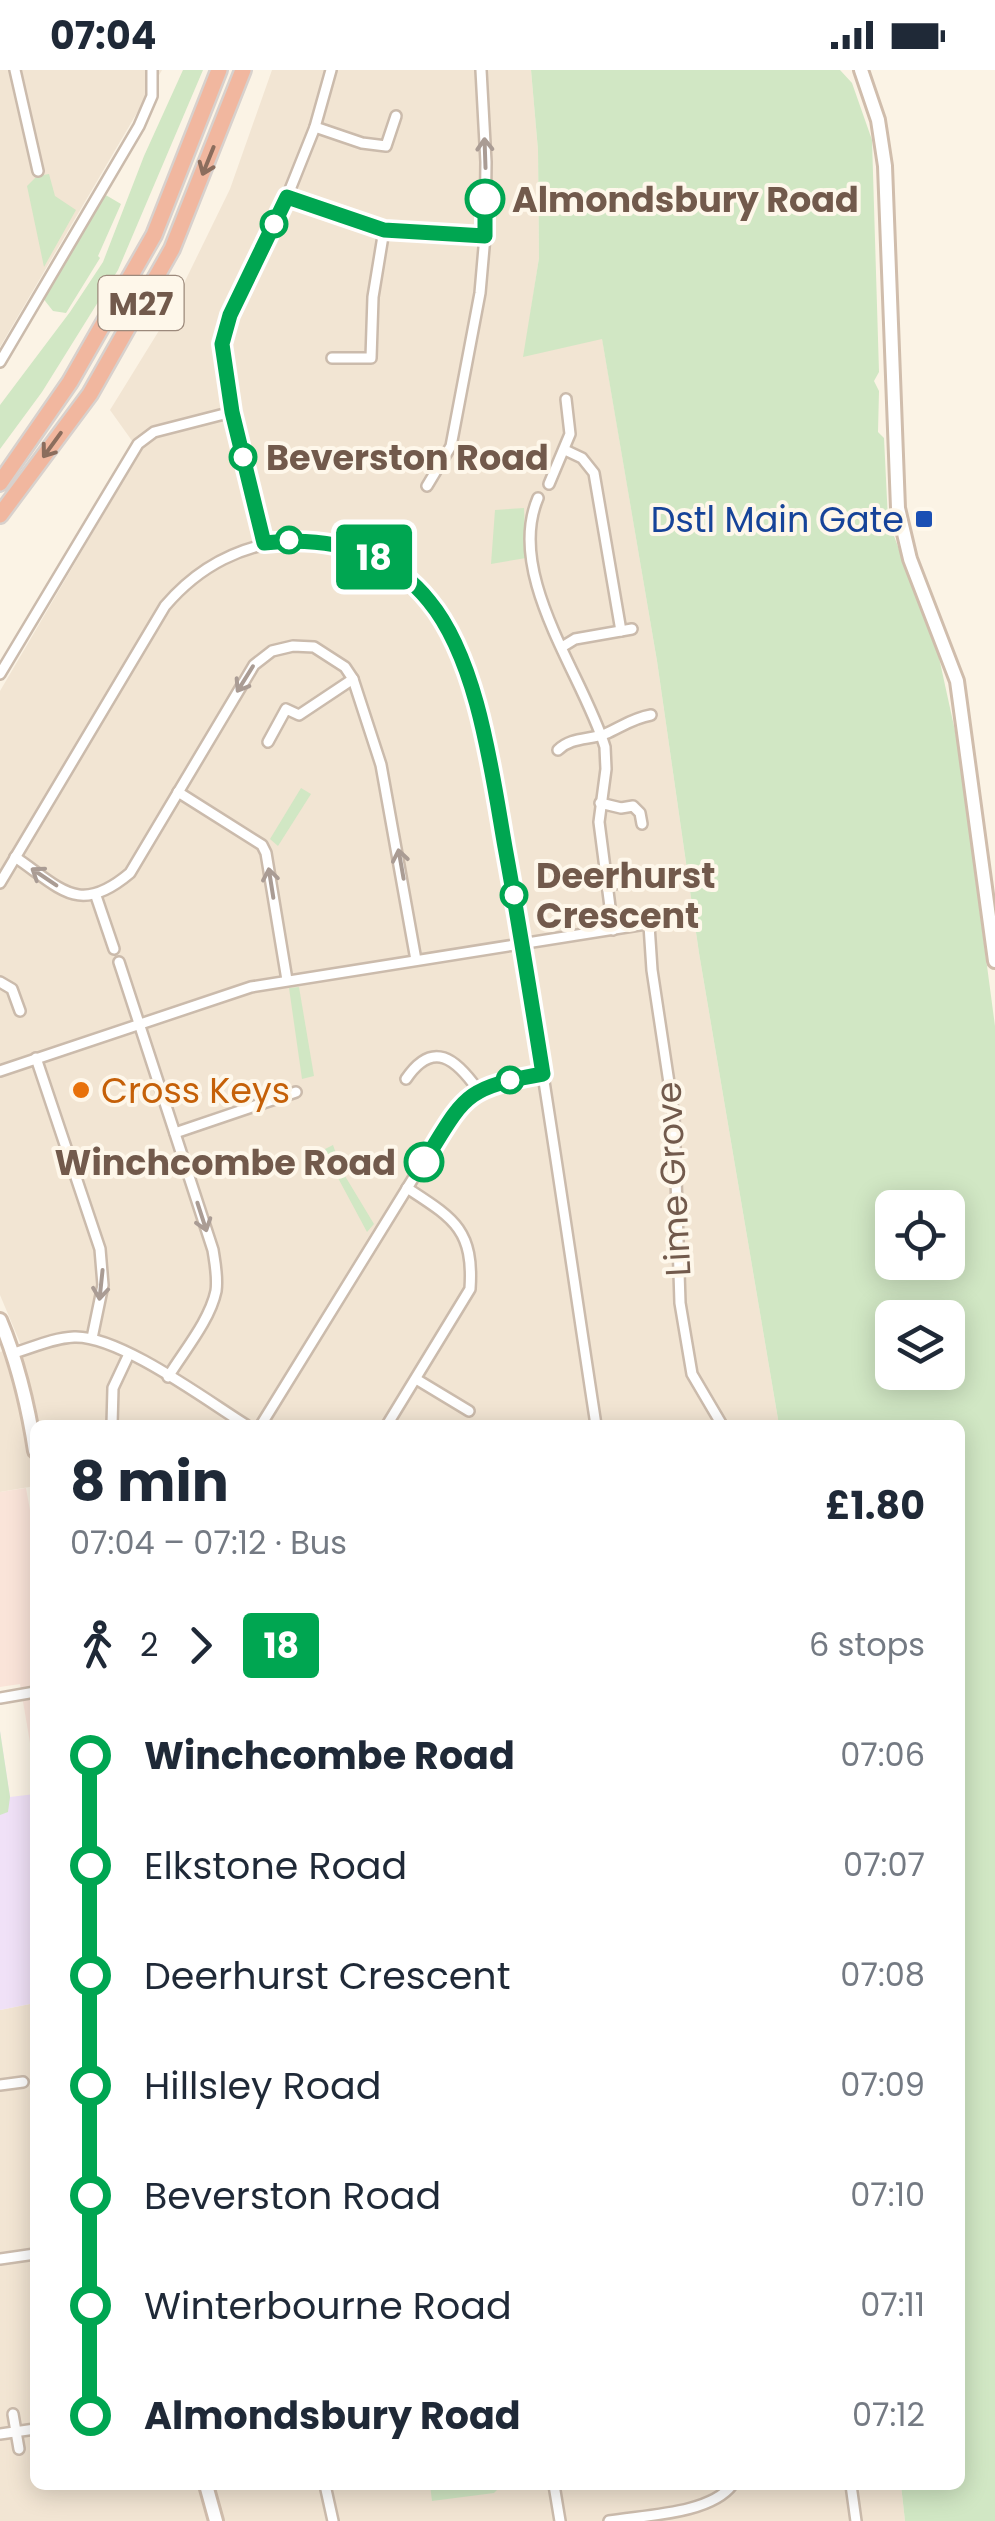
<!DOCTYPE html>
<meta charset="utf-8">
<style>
body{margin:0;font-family:Poppins,sans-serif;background:#f6f6f7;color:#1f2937;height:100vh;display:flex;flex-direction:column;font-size:38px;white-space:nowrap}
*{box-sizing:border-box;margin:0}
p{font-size:32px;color:#747a83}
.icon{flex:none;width:55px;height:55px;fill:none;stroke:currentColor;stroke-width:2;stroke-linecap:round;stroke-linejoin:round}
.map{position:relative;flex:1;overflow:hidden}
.panel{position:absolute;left:30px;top:1350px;width:935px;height:1070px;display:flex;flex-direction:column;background:#fff;border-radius:15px;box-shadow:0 5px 25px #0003}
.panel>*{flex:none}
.badge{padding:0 20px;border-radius:8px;font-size:35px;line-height:65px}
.fabs{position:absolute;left:875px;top:1120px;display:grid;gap:20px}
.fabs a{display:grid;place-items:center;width:90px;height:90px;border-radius:15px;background:#fff;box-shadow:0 5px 25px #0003;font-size:50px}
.map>.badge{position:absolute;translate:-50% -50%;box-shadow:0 0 0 5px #fff}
.legs{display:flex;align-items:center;gap:15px;height:110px;padding:0 40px;font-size:32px}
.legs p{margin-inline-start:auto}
.summary{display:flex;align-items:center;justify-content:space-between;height:170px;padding:0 40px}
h1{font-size:55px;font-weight:700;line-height:75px}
ul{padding:0 40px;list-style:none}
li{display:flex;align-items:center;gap:35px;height:110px;font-size:38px}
li i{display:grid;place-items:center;width:15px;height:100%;margin:0 12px;background:currentColor}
li i::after{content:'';width:25px;height:25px;margin:-12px;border:8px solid;border-radius:50%;background:#fff}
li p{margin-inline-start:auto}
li:first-child i{background:linear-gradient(#0000 50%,currentColor 0)}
li:last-child i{background:linear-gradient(currentColor 50%,#0000 0)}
.status{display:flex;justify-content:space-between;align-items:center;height:70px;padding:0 50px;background:#fff;direction:ltr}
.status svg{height:28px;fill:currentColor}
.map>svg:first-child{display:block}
</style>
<div class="status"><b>07:04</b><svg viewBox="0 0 49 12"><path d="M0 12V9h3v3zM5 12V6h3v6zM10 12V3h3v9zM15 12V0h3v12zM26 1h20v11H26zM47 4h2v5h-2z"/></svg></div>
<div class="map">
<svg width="995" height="2451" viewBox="0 0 995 2451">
<rect width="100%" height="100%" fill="#fbf3e5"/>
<g fill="#f2e5d3">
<path d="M0,0H162L0,277Z"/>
<path d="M272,0H531L538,80L539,188L524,286L602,268L657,591L699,883L779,1355H35V1416L0,1422V1282L21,1275L0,1225V621L140,382L110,340L168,246L230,119Z"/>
<path d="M35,1933V2415H901L905,2451H0V1940Z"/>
</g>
<path fill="#fae4d9" d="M26,1418L35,1468V1702L20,1614L0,1617V1422Z"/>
<path fill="#f0e1f7" d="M0,1661L10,1727L35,1724V1933L0,1940Z"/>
<g fill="#d1e7c4" fill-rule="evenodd">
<path d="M183,0H203L118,200L42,322L0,379V335L70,242L103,192L144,86Z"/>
<path d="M531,0H840L852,13L872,70L879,302L874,311L879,321L878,362L884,368L888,450L938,583L957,670L995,956V2451H905L901,2415H960V1355H779L699,883L657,591L602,269L523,287L539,188L538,80ZM892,1138H948V1192H892ZM892,1248H948V1302H892Z"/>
<path d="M49,104L55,126L76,140L44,197L27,116L37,106Z"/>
<path d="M104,124L121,134L98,186L100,188L66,243L53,241L42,227Z"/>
<path d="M524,438L526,488L491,494L495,440Z"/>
<path d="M301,718L311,724L278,776L270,769Z"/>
<path d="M299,917L314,1006L302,1009L289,918Z"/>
<path d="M333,1075L342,1101L374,1154L367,1162L323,1080Z"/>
<path d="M0,1661L10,1727L8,1742L0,1745Z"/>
<path d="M430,2415H496L497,2420L494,2423L432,2431Z"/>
</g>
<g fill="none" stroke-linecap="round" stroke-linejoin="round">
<g stroke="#cbbbac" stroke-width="14">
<g id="street">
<path d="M15,0L38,101"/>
<path d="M315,57L362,73L386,76L396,46"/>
<path d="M287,127L384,160L485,166"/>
<path d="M332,288H371L373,227L384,160"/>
<path d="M0,292L139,56L152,26V0"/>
<path d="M565,380L582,388L594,403L621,561"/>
<path d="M549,414L570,364L566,329"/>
<path d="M427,416L451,376L480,223L485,166L486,92L481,0"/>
<path d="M538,428C505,505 583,605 605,677L606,699L599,752L613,860"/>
<path d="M264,473L232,342L222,274L230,245L287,127L315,57L331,0"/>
<path d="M562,577L575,569L632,559"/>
<path d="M0,604L138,374L154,362L232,342"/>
<path d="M268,672L286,639L299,645L353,609"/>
<path d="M558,680C571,667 589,670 605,664C621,657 633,648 651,645"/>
<path d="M178,722L262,775L266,783L287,910"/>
<path d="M600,733L621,738L633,736L640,743L642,754"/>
<path d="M15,787C62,819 79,846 130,803L254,595L272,581L293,576L314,577L345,597L353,609L381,695L416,890"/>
<path d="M0,813L165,536C200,495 242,474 295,470C355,464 416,505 445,555C486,623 497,732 511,810C543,991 568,1173 596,1355"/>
<path d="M607,815L652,808"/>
<path d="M96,826L114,879"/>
<path d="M649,855L652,900L674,1046L680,1233L692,1304L722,1355"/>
<path d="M119,892L213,1180C215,1193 218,1207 216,1221C210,1250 184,1281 168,1307"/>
<path d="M0,912L12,919L20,941"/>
<path d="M36,988L100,1179L103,1215L92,1268"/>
<path d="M0,1001L251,917L690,847"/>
<path d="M406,1009C433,969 456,989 478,1020"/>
<path d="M175,1063L296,1022"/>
<path d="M14,1283C34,1277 53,1268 74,1267C119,1265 206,1330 246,1355"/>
<path d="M416,1309L469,1341"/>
<path d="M112,1355L113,1318L129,1284"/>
<path d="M261,1355L456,1039C482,1014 508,1010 543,1004"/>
<path d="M387,1355L470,1219C474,1159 453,1148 407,1118"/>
<path d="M0,1628L35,1622"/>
<path d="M0,2015L23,2012"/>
<path d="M0,2189L35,2184"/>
<path d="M13,2344L19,2379"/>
<path d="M0,2364L35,2359"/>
<path d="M325,2415L333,2451"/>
<path d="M554,2415L560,2451"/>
<path d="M851,2415L856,2451"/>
<path d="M609,2451C645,2445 710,2444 732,2415"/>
</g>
</g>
<g stroke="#d0bdac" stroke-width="18">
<g id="secondary">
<path d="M861,0L878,50L885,96L898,438L910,489L957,611L995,891"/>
<path d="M0,1250C18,1293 28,1335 35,1381"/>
<path d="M206,2415L216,2451"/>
</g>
</g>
<g stroke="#d8d1cd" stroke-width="20">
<g id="highway">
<path d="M0,413L70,312L154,165L219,0"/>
<path d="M0,445L90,324L172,179L243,0"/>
</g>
</g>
<use href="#street" stroke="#fff" stroke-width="9"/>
<use href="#secondary" stroke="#fff" stroke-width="12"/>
<use href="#highway" stroke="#f1b79f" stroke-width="15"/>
</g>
<defs><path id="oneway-shaft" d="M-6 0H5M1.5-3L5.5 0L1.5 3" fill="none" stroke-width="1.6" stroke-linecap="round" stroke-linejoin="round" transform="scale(2.5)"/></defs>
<g stroke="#aa9c94">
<use href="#oneway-shaft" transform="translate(485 83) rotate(-92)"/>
<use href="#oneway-shaft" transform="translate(245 609) rotate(122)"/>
<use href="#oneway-shaft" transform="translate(401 794) rotate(-100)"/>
<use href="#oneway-shaft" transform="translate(44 807) rotate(-146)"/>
<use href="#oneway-shaft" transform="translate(271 813) rotate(-99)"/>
<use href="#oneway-shaft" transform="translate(202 1147) rotate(72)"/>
<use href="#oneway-shaft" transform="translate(101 1215) rotate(96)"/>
</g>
<g stroke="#8b6d5d">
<use href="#oneway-shaft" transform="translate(208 91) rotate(112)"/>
<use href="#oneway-shaft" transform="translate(52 375) rotate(126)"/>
</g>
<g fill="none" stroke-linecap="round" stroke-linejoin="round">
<g stroke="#fff" stroke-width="22">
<path id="line-1" d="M424,1092C465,1026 463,1018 543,1004C531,929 519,853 505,777C492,703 478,590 429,531C387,479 328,466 264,473L232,342L222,274L230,245L287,127L384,160L485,166V129"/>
</g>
<use href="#line-1" stroke="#00a651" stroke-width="15"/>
</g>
<g fill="#fff" stroke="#00a651" stroke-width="5">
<circle cx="485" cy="129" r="18"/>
<circle cx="274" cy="154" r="12"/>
<circle cx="243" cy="387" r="12"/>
<circle cx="289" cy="470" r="12"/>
<circle cx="514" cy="825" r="12"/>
<circle cx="510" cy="1010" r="12"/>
<circle cx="424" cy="1092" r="18"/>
</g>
<rect fill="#1a4fb4" stroke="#fef7ea" stroke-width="4" x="914" y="439" width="20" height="20" rx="5"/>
<circle fill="#e8710a" stroke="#fef7ea" stroke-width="4" cx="81" cy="1020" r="10"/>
<g text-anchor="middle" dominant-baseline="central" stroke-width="8" stroke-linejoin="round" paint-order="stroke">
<rect fill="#fef7ea" stroke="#9c897b" stroke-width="2.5" x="98.5" y="206" width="85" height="54" rx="8"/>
<g font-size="32" font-weight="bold" fill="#725a4c">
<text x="141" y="233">M27</text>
</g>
<g font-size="35" font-weight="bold" fill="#725a4c" stroke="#fef7ea" text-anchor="start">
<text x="512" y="129">Almondsbury Road</text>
<text x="266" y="387">Beverston Road</text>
<text x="536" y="805">Deerhurst<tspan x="536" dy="40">Crescent</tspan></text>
<text x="396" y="1092" text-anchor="end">Winchcombe Road</text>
</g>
<g font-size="35" fill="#164399" stroke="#fef7ea" text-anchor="end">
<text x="904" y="449">Dstl Main Gate</text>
</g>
<g font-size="35" fill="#c56008" stroke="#fef7ea" text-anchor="start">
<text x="101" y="1020">Cross Keys</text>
</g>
<g font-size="35" fill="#725a4c" stroke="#fef7ea">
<text transform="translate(673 1109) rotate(-93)">Lime Grove</text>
</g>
</g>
</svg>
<div class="fabs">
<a><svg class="icon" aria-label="locate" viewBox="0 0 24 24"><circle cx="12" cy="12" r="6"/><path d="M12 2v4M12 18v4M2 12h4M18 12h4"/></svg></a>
<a><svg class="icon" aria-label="layers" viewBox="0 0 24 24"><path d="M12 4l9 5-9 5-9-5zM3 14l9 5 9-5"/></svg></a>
</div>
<b class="badge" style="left:374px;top:487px;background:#00a651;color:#fff">18</b>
<section class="panel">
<div class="summary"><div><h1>8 min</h1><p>07:04 – 07:12 · Bus</p></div><b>£1.80</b></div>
<div class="legs"><svg class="icon" aria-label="walk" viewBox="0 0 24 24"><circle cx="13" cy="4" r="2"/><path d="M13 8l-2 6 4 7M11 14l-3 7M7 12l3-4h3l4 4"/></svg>2<svg class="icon" aria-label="forward" viewBox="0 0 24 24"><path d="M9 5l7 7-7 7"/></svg><b class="badge" style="background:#00a651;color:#fff">18</b><p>6 stops</p></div>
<ul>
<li><i style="color:#00a651"></i><b>Winchcombe Road</b><p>07:06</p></li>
<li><i style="color:#00a651"></i><span>Elkstone Road</span><p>07:07</p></li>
<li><i style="color:#00a651"></i><span>Deerhurst Crescent</span><p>07:08</p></li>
<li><i style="color:#00a651"></i><span>Hillsley Road</span><p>07:09</p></li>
<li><i style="color:#00a651"></i><span>Beverston Road</span><p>07:10</p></li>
<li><i style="color:#00a651"></i><span>Winterbourne Road</span><p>07:11</p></li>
<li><i style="color:#00a651"></i><b>Almondsbury Road</b><p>07:12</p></li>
</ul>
</section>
</div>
